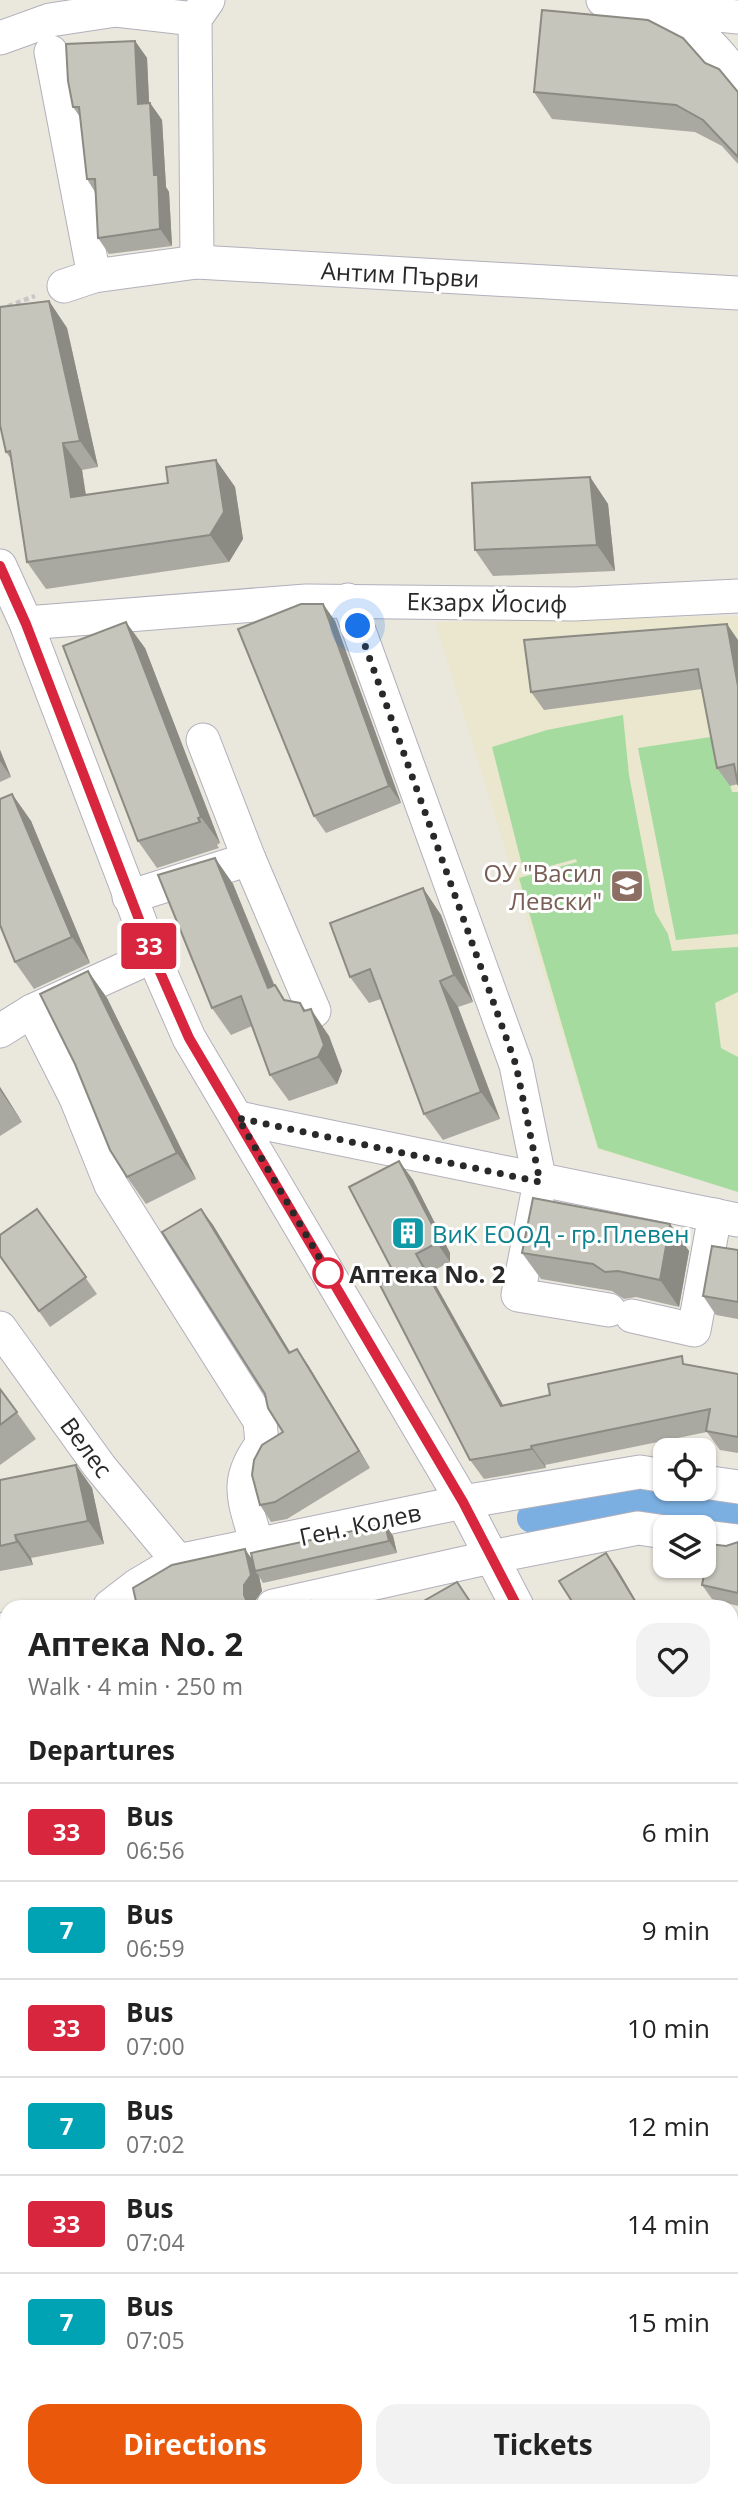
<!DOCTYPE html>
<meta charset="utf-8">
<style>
body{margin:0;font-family:"Open Sans",sans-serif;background:#f2f2f2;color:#222;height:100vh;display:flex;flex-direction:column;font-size:26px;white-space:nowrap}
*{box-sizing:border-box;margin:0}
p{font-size:23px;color:#767676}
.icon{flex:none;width:38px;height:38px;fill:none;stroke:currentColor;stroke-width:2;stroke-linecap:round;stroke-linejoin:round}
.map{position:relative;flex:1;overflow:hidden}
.sheet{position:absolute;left:0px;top:1600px;width:738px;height:898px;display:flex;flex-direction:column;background:#fff;border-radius:21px 21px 0 0;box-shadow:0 2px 5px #0004}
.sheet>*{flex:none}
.badge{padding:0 14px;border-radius:5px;font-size:24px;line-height:46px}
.buttons{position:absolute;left:653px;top:1438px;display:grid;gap:14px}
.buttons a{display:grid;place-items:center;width:63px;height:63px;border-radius:14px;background:#fff;box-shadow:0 2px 5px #0004;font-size:35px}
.you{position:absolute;width:35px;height:35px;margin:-18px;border:5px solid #fff;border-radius:50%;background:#1a73e8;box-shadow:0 0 0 10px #1a73e833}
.map>.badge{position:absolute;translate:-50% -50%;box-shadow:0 0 0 4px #fff}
h2{padding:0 28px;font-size:26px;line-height:63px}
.round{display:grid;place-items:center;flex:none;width:74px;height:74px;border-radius:21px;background:#f2f2f2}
.overview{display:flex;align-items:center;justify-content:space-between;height:119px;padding:0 28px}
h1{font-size:33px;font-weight:700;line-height:52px}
.button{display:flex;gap:14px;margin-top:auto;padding:14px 28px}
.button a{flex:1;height:80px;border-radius:21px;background:#ea580c;color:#fff;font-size:28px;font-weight:700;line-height:80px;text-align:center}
.button a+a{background:#f2f2f2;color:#222}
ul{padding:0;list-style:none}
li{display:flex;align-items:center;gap:21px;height:98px;padding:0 28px;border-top:2px solid #e0e0e0}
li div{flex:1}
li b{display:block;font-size:26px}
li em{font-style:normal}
li .badge{min-width:77px;font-weight:700;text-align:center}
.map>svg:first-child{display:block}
</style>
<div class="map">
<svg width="738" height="2496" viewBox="0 0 738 2496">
<rect width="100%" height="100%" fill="#eae7dd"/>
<g fill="#eae7ce">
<path d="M738,616V1190L598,1150L435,622Z"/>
<path d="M0,1830L7,1837V2371L0,2374Z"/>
<path d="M77,2490H294L295,2496H79Z"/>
</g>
<g fill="#a6db9f">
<path d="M623,715L629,775L655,912L668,934L672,951L738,947V992L715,1003L721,1048L738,1057V1192L598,1148L519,878L577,862L576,859L524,873L492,747L547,730Z"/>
<path d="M717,736L732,792H738V934L676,940L638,748Z"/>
<path d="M363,2490H427L428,2496H364Z"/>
</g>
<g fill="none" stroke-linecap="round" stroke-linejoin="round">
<path stroke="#7bafe1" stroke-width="30" d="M532,1518L616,1500L738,1517"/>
<g stroke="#b1b0bc" stroke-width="35">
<g id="minor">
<path d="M114,0L116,10L195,19"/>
<path d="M603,0C676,11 691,19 738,77"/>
<path d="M670,10L738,17"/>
<path d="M0,38L50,20L116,10"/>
<path d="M51,52L94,276"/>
<path d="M197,262L195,19L208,0"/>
<path d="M64,286L94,276L197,262L738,293"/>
<path d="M0,566L26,623L153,956L189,1038L463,1502L517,1606"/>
<path d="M348,600L516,1065L540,1182L518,1295L609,1310"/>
<path d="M26,623L306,601L574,604L738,596"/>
<path d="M249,859L314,1011"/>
<path d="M129,897L249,859L203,740"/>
<path d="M32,1011L76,1098L111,1185L260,1421L262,1444C232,1484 246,1501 257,1546"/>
<path d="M0,1031L32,1011L153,956"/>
<path d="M238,1118L738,1220"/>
<path d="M632,1316L694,1330L715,1215"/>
<path d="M0,1328L100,1467L178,1561"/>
<path d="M704,1482L738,1487"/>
<path d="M704,1537L738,1541"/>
<path d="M110,1606L136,1586L178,1561L463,1502L640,1472L665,1476"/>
<path d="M273,1606L491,1557L638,1528L665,1532"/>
<path d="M0,1630L7,1629"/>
<path d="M0,1786L7,1793"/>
<path d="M732,1985L738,1996"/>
<path d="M732,2048L738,2045"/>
<path d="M0,2411L7,2408"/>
<path d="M651,2490L656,2496"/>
</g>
</g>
<g stroke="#c7c7c7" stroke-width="4.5" stroke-dasharray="5 3.5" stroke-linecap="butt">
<path d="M0,309L35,296"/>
<path d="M304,2496L305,2490"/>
</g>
<use href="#minor" stroke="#fff" stroke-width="33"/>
</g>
<g fill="#aaa9a1">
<path d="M135,41L147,58L149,103H150L162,120L166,187L169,192L172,246L109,254L98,238L95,192L87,179L80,117L73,107Z"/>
<path d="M705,63L738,92V164L722,146L695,132L552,119L534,92Z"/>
<path d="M49,301L67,328L98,467L82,470L86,495L168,483L216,460L235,487L243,539L229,562L46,589L27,562L11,459L6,452Z"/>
<path d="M590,477L608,504L615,571L493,576L475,550Z"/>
<path d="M323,604L335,621L401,803L326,833L314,816Z"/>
<path d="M727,624L738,784L730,786L717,768L702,689L544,710L531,692Z"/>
<path d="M145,648L220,843L217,845L219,848L157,868L138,841Z"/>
<path d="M0,750L11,777L0,782Z"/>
<path d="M12,794L31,821L90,963L34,989L15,962Z"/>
<path d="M215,858L233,884L275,986L285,1000L300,1003L306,1011L329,1036L342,1071L337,1084L289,1101L270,1075L252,1026L231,1035L212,1008Z"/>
<path d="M423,888L441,915L473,1002L458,1007L500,1119L443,1140L424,1114L381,999L369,1003L350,977Z"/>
<path d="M88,971L107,998L196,1179L146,1204L127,1177Z"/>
<path d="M0,1087L22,1122L0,1136Z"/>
<path d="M399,1161L413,1180L450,1253V1262L429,1273L503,1405L688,1365L738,1374V1453L720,1450L707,1432L545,1465L546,1468L484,1479L470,1460L395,1275Z"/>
<path d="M37,1209L97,1294L50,1327L0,1256Z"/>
<path d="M201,1209L213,1225L290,1352L308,1365L370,1468L287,1519L271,1522L260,1505L283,1432L265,1394Z"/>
<path d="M670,1224L689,1251L679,1307L636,1297L624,1299L612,1291L541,1279L522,1253Z"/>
<path d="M738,1250V1319L716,1315L703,1296Z"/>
<path d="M0,1389L36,1439L0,1465Z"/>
<path d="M76,1465L92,1488L104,1544L31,1558L33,1565L0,1571V1480Z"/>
<path d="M385,1524L393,1536L397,1553L263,1583L259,1576L262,1591L255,1601L253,1560Z"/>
<path d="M738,1542V1606L712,1599L702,1585L726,1546Z"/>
<path d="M7,1874V1977L0,1978V1875Z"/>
</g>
<g fill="#8b8a83">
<path d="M135,41L147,58L150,121L138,104Z"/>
<path d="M150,103L162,120L166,187L169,192L172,246L160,229L154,175Z"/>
<path d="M49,301L67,328L98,467L80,441Z"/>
<path d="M63,443L82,470L90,524L71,497Z"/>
<path d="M216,460L235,487L243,539L229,562L210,535Z"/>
<path d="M590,477L608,504L615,571L597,545Z"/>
<path d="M323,604L335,621L401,803L389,786Z"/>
<path d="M126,622L145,648L220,843L201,817Z"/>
<path d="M727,624L738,640V686Z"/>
<path d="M0,750L11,777L0,761Z"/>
<path d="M12,794L31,821L90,963L72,937Z"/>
<path d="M215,858L233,884L286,1015L268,988Z"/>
<path d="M423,888L441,915L473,1002L454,975Z"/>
<path d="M88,971L107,998L196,1179L177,1153Z"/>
<path d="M440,981L458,1007L500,1119L481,1092Z"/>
<path d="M300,1003L317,1027L311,1009L329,1036L342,1071L337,1084L318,1057Z"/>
<path d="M0,1087L22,1122L0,1090Z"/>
<path d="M399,1161L413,1180L450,1253V1262L437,1243Z"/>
<path d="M201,1209L213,1225L301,1370L289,1353Z"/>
<path d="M670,1224L689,1251L679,1307L660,1280Z"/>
<path d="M416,1254L429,1273L514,1425L501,1406Z"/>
<path d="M297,1349L308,1365L370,1468L359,1451Z"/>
<path d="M531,1446L545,1465L546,1468L532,1449Z"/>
<path d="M76,1465L92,1488L104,1544L88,1521Z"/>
<path d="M385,1524L393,1536L397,1553L389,1541Z"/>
<path d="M15,1535L31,1558L33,1565L17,1542Z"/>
<path d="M245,1549L256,1565L255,1571L259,1576L262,1591L255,1601L254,1606H250L244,1595Z"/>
<path d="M606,1553L618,1570L639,1606H638Z"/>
<path d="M56,2490H68L69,2496H58Z"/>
<path d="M569,2490H581L583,2496H570Z"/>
</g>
<g fill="#c6c5bb" stroke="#8b8a83" stroke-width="2">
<path d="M542,10L648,20L683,38L705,63L719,69L738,92V157L703,120L676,105L534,92Z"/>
<path d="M135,41L138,104L150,103L154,175H158L160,229L98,238L95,179H87L79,107H73L68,81L66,44Z"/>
<path d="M49,301L80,441L63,443L71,497L168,483L166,467L216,460L224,512L210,535L27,562L10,451L6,452L0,425V307Z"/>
<path d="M590,477L597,545L475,550L472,483Z"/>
<path d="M301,604H323L389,786L314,816L238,629Z"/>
<path d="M126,622L201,817L198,818L200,822L138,841L63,646Z"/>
<path d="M727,624L738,686V785L734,764L717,768L698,669L531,692L524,640Z"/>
<path d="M12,794L72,937L15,962L0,925V799Z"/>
<path d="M215,858L268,988L275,985L284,1000L300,1003L304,1011L311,1009L324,1045L318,1057L270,1075L241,996L212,1008L158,875Z"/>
<path d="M423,888L454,975L440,981L481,1092L424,1114L370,969L350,977L330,923Z"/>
<path d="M88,971L177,1153L127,1177L110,1150L75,1064L40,994Z"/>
<path d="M399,1161L437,1234V1243L416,1254L501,1406L550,1395L548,1384L682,1356L683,1364L738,1374V1437L706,1431L710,1409L531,1446L532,1449L470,1460L380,1285L395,1275L349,1187Z"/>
<path d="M533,1198L670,1224L660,1280L618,1271L605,1272L593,1264L522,1253Z"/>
<path d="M37,1209L86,1277L39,1311L0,1256V1235Z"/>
<path d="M201,1209L289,1353L297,1349L359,1451L275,1502L260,1505L252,1475L254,1460L262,1445L283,1432L268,1408L265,1394L162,1232Z"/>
<path d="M712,1246L738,1250V1302L703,1296Z"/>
<path d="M0,1389L17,1412L0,1425Z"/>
<path d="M76,1465L88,1521L15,1535L17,1542L0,1546V1480Z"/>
<path d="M385,1524L389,1541L255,1571L251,1553Z"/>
<path d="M738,1542V1593L702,1585L710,1544L726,1546Z"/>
<path d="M245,1549L251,1575L244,1585V1595L248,1604L253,1606H137L133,1588L172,1565Z"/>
<path d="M606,1553L638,1606H575L559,1581Z"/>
<path d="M457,1582L473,1606H415Z"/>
<path d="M311,1601L312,1606H280Z"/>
<path d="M732,1704L738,1714V1832L732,1822Z"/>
<path d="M7,1874V1955L0,1956V1875Z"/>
<path d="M7,2449V2490H56L58,2496H0V2451Z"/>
<path d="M455,2490H569L570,2496H456Z"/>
</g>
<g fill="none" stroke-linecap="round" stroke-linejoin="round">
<g stroke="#fff" stroke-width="16">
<path id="line" d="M0,566L26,624L153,956L189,1038L463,1502L517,1606"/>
</g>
<use href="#line" stroke="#d7263d" stroke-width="10"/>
<path stroke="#292929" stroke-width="7" stroke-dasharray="0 12.6" d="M328,1273L333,1281L238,1118L540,1182L516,1065L358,626"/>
</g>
<defs>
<g id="school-square" transform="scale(1.75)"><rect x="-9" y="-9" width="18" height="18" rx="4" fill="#8d6e63" stroke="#fff"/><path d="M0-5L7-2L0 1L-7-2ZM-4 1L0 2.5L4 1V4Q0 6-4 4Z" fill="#fff"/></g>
<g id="building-square" transform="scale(1.75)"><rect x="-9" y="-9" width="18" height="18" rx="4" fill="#0f9aa8" stroke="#fff"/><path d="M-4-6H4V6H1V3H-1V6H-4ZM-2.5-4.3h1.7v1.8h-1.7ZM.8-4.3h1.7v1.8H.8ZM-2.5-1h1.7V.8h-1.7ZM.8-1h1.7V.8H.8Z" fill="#fff"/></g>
</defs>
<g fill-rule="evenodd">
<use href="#school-square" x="627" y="886"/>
<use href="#building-square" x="408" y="1233"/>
</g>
<circle fill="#fff" stroke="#d7263d" stroke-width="3.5" cx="328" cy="1273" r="14"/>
<g text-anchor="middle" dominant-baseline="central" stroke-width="6" stroke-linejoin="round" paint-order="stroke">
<g font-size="24" fill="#292929" stroke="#fff">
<text transform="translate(400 274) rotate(3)">Антим Първи</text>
<text transform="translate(487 602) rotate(1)">Екзарх Йосиф</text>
<text transform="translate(87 1447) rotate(53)">Велес</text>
<text transform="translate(360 1524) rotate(-12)">Ген. Колев</text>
</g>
<g font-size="24" fill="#785e54" stroke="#fff" text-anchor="end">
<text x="602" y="872">ОУ "Васил<tspan x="602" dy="28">Левски"</tspan></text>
</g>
<g font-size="24" fill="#0d838f" stroke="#fff" text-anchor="start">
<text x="432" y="1233">ВиК ЕООД - гр.Плевен</text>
</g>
<g font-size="24" font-weight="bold" fill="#292929" stroke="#fff" text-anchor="start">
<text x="349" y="1273">Аптека No. 2</text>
</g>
</g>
</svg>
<div class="buttons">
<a><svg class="icon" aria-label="locate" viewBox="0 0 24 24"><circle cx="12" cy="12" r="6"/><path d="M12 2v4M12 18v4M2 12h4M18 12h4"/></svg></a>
<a><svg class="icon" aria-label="layers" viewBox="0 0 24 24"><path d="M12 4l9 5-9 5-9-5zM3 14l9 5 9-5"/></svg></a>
</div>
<div class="you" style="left:358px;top:626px"></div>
<b class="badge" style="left:149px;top:946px;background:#d7263d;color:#fff">33</b>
<section class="sheet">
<div class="overview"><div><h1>Аптека No. 2</h1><p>Walk · 4 min · 250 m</p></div><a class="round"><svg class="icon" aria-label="heart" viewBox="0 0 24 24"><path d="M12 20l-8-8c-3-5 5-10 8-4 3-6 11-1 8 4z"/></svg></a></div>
<h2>Departures</h2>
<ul>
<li><span class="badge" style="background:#d7263d;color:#fff">33</span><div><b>Bus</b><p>06:56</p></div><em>6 min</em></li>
<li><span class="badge" style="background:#00a3b4;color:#fff">7</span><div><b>Bus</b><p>06:59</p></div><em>9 min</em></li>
<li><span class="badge" style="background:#d7263d;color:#fff">33</span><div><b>Bus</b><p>07:00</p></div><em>10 min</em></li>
<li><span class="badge" style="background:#00a3b4;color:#fff">7</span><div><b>Bus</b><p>07:02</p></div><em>12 min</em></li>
<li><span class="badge" style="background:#d7263d;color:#fff">33</span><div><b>Bus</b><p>07:04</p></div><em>14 min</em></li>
<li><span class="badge" style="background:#00a3b4;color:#fff">7</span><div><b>Bus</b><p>07:05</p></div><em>15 min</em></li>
</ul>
<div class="button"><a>Directions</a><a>Tickets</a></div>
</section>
</div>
